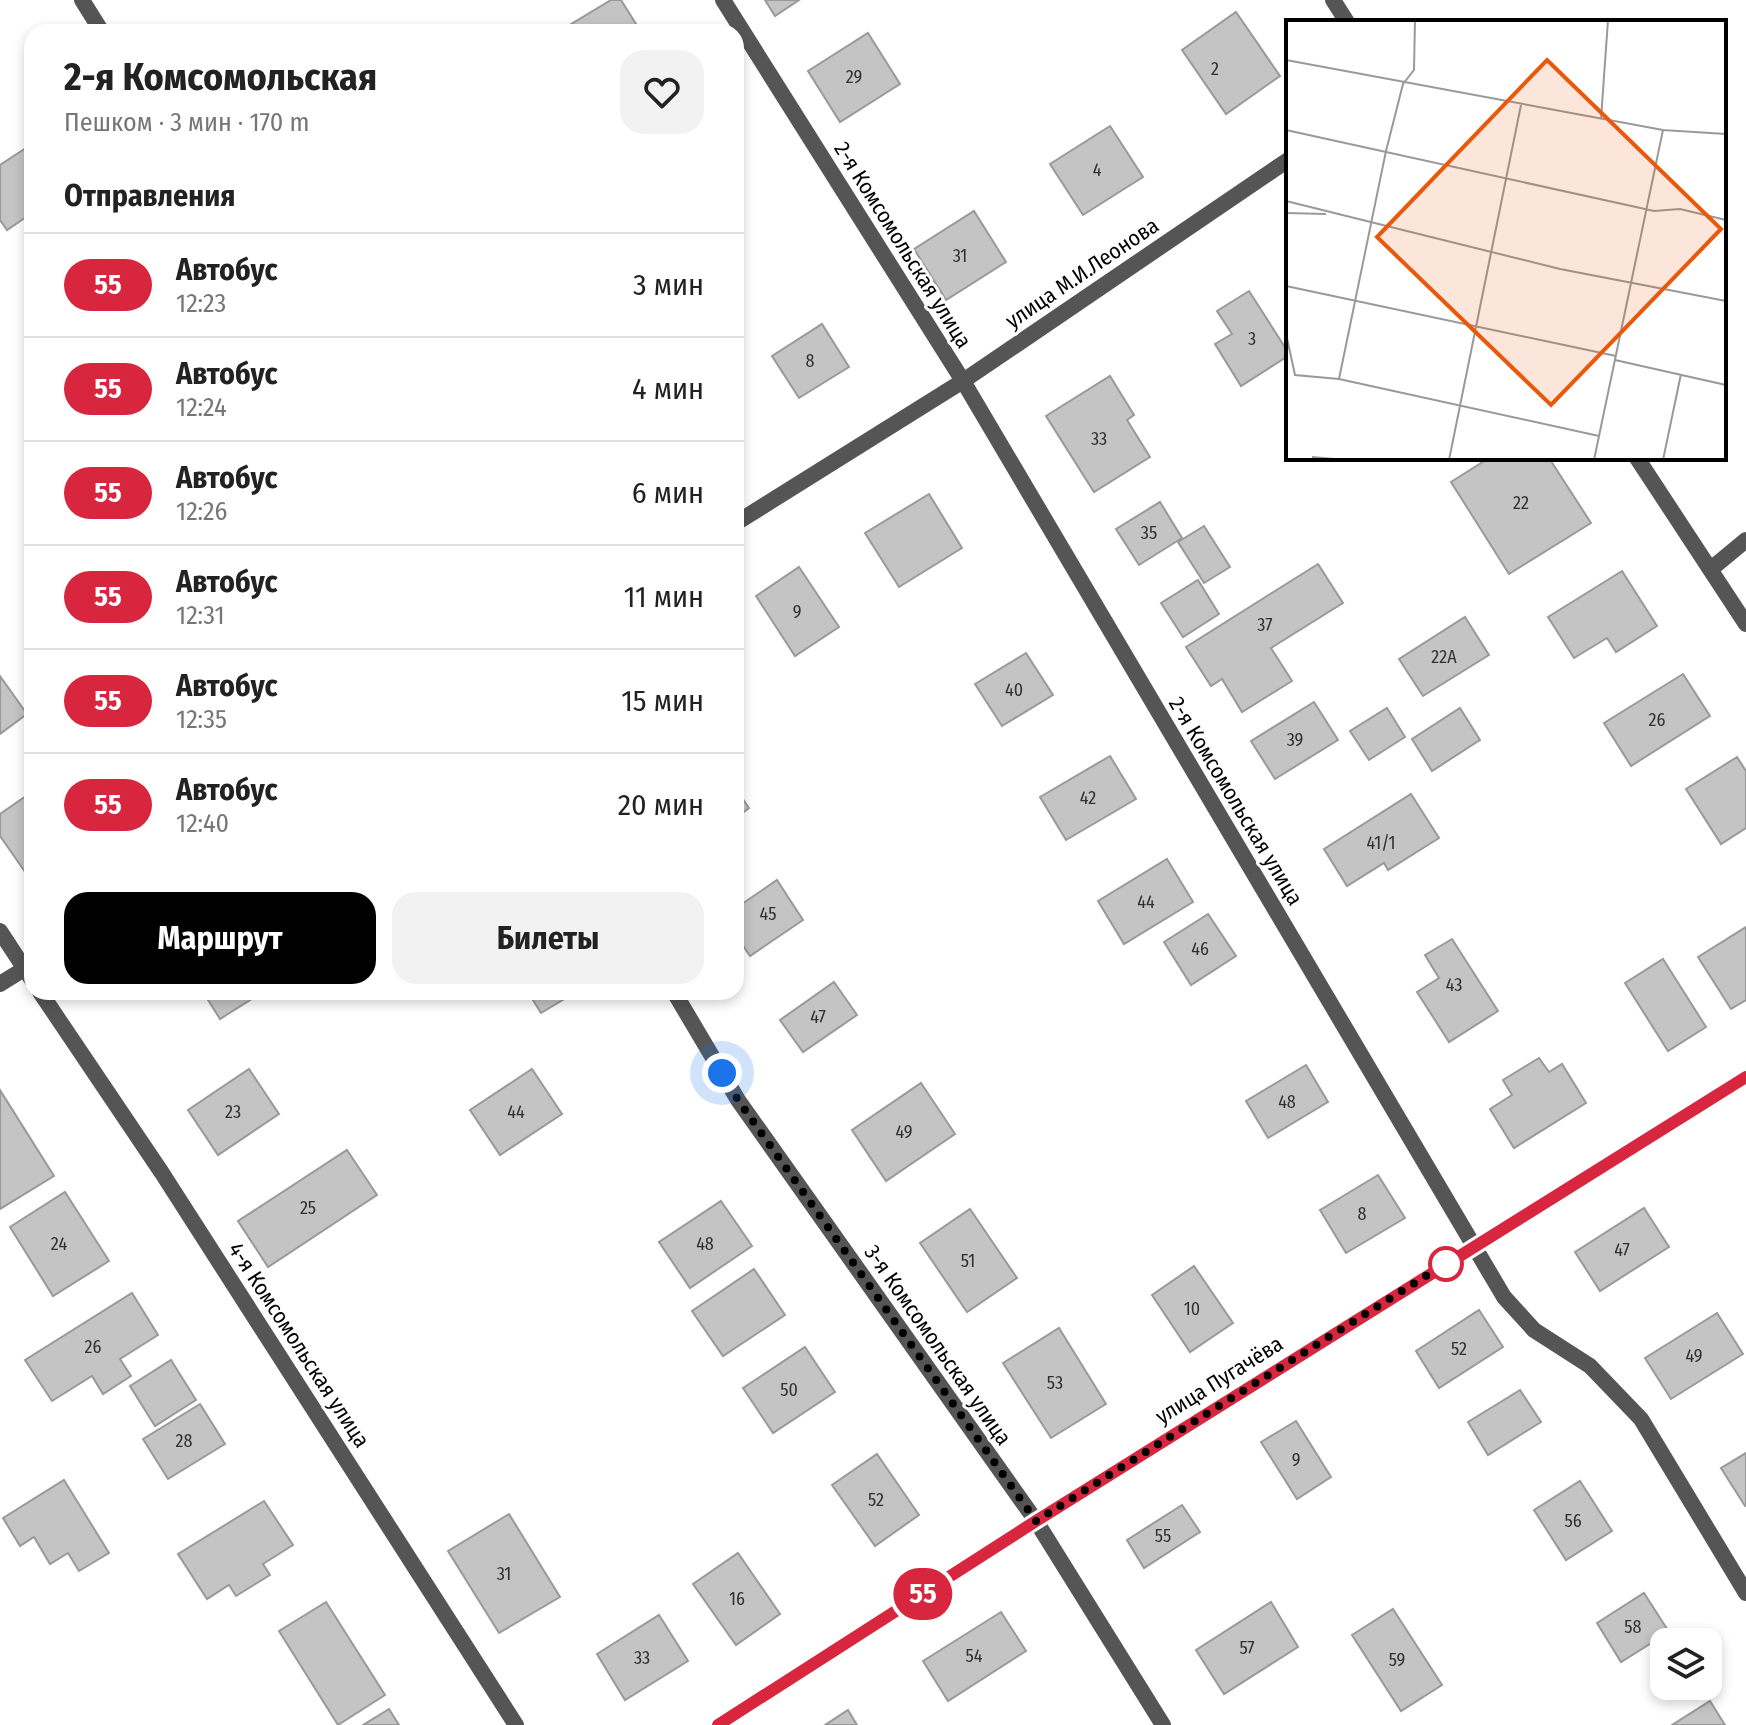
<!DOCTYPE html>
<html lang="ru">
<meta charset="utf-8">
<style>
body{margin:0;font-family:"Fira Sans Condensed",sans-serif;background:#f2f2f2;color:#222;height:100vh;display:flex;flex-direction:column;font-size:30px;white-space:nowrap}
*{box-sizing:border-box;margin:0}
p{font-size:26px;color:#767676}
.icon{flex:none;width:44px;height:44px;fill:none;stroke:currentColor;stroke-width:2;stroke-linecap:round;stroke-linejoin:round}
.map{position:relative;flex:1;overflow:hidden}
.sheet{position:absolute;left:24px;top:24px;width:720px;height:976px;display:flex;flex-direction:column;background:#fff;border-radius:24px;box-shadow:0 4px 12px #0003}
.sheet>*{flex:none}
.badge{padding:0 16px;border-radius:26px;font-size:28px;line-height:52px}
.buttons{position:absolute;left:1650px;top:1628px;display:grid;gap:16px}
.buttons a{display:grid;place-items:center;width:72px;height:72px;border-radius:16px;background:#fff;box-shadow:0 4px 12px #0003;font-size:40px}
.you{position:absolute;width:40px;height:40px;margin:-20px;border:6px solid #fff;border-radius:50%;background:#1a73e8;box-shadow:0 0 0 12px #1a73e833}
.map>.badge{position:absolute;translate:-50% -50%;box-shadow:0 0 0 4px #fff}
h2{padding:0 40px;font-size:30px;line-height:72px}
.round{display:grid;place-items:center;flex:none;width:84px;height:84px;border-radius:24px;background:#f2f2f2}
.head{display:flex;align-items:center;justify-content:space-between;height:136px;padding:0 40px}
h1{font-size:38px;font-weight:700;line-height:60px}
.action{display:flex;gap:16px;margin-top:auto;padding:16px 40px}
.action a{flex:1;height:92px;border-radius:24px;background:#000;color:#fff;font-size:32px;font-weight:700;line-height:92px;text-align:center}
.action a+a{background:#f2f2f2;color:#222}
ul{padding:0;list-style:none}
li{display:flex;align-items:center;gap:24px;height:104px;padding:0 40px;border-top:2px solid #e0e0e0}
li div{flex:1}
li b{display:block;font-size:30px}
li em{font-style:normal}
li .badge{min-width:88px;font-weight:700;text-align:center}
.map>svg:first-child{display:block}
</style>
<div class="map">
<svg width="1746" height="1725" viewBox="0 0 1746 1725">
<rect width="100%" height="100%" fill="#fff"/>
<g fill="#c4c4c4" stroke="#999" stroke-width="2">
<path d="M611,0H621L641,32H558Z"/>
<path d="M765,0H799L775,16Z"/>
<path d="M1236,12L1280,76L1226,114L1182,50Z"/>
<path d="M868,33L900,84L840,122L808,71Z"/>
<path d="M1110,126L1143,177L1083,215L1050,164Z"/>
<path d="M32,144V213L7,230L0,220V165Z"/>
<path d="M974,211L1006,262L946,300L914,249Z"/>
<path d="M1249,291L1288,352V356L1241,386L1215,344L1232,334L1217,311Z"/>
<path d="M822,324L849,367L799,398L772,356Z"/>
<path d="M1110,376L1134,415L1127,420L1150,457L1094,492L1046,416Z"/>
<path d="M1489,458H1549L1591,523L1509,574L1451,482Z"/>
<path d="M929,494L962,548L899,587L865,533Z"/>
<path d="M1160,502L1182,538L1139,565L1116,529Z"/>
<path d="M1204,526L1230,567L1204,583L1178,542Z"/>
<path d="M1318,564L1343,603L1271,648L1292,681L1242,712L1222,679L1211,686L1186,647Z"/>
<path d="M799,567L839,627L795,656L756,596Z"/>
<path d="M1622,571L1657,626L1616,652L1607,638L1574,658L1548,617Z"/>
<path d="M1198,580L1219,614L1183,637L1161,603Z"/>
<path d="M1465,617L1489,655L1423,696L1399,659Z"/>
<path d="M1026,653L1053,695L1002,726L975,684Z"/>
<path d="M1683,674L1710,716L1631,766L1604,723Z"/>
<path d="M0,676L27,714L0,734Z"/>
<path d="M1314,702L1338,740L1275,779L1251,741Z"/>
<path d="M1387,708L1405,737L1369,760L1350,731Z"/>
<path d="M1460,708L1480,740L1432,771L1412,739Z"/>
<path d="M1110,756L1136,799L1066,840L1040,797Z"/>
<path d="M1737,757L1746,771V828L1721,844L1686,789Z"/>
<path d="M736,789L749,808L736,818Z"/>
<path d="M32,792V877L30,879L0,836V814Z"/>
<path d="M1411,794L1439,838L1388,870L1384,863L1347,886L1324,849Z"/>
<path d="M1167,859L1193,902L1124,944L1098,901Z"/>
<path d="M777,880L803,920L750,956L736,935V908Z"/>
<path d="M1208,914L1236,956L1191,985L1164,942Z"/>
<path d="M1746,927V1000L1731,1009L1698,957Z"/>
<path d="M1452,939L1498,1011L1449,1042L1417,992L1439,978L1425,955Z"/>
<path d="M1663,959L1706,1027L1668,1051L1625,983Z"/>
<path d="M834,982L857,1015L803,1052L780,1020Z"/>
<path d="M203,992H263L220,1019Z"/>
<path d="M528,992H576L541,1013Z"/>
<path d="M1539,1058L1549,1072L1562,1064L1586,1103L1514,1148L1490,1109L1512,1095L1503,1080Z"/>
<path d="M1306,1065L1328,1102L1268,1138L1246,1101Z"/>
<path d="M249,1069L279,1114L218,1155L188,1110Z"/>
<path d="M532,1069L562,1114L500,1155L470,1110Z"/>
<path d="M921,1083L955,1134L886,1181L852,1130Z"/>
<path d="M0,1090L54,1176L0,1209Z"/>
<path d="M347,1150L377,1195L268,1267L238,1221Z"/>
<path d="M1378,1175L1405,1218L1346,1253L1320,1210Z"/>
<path d="M65,1192L109,1261L53,1296L10,1227Z"/>
<path d="M721,1201L752,1246L690,1288L659,1242Z"/>
<path d="M1644,1208L1669,1247L1600,1291L1575,1252Z"/>
<path d="M970,1209L1017,1278L967,1312L920,1243Z"/>
<path d="M1194,1266L1233,1323L1190,1352L1152,1295Z"/>
<path d="M754,1269L785,1315L723,1356L692,1311Z"/>
<path d="M132,1293L158,1335L120,1359L131,1376L103,1394L92,1376L52,1401L25,1360Z"/>
<path d="M1479,1310L1503,1347L1439,1388L1416,1351Z"/>
<path d="M1717,1313L1743,1354L1671,1399L1645,1358Z"/>
<path d="M1059,1328L1106,1404L1051,1438L1003,1363Z"/>
<path d="M805,1347L835,1392L773,1433L743,1388Z"/>
<path d="M171,1360L196,1400L155,1426L130,1386Z"/>
<path d="M1520,1390L1541,1422L1488,1455L1468,1422Z"/>
<path d="M200,1404L225,1444L168,1479L143,1439Z"/>
<path d="M1296,1421L1331,1477L1297,1499L1261,1442Z"/>
<path d="M1746,1453V1505L1745,1506L1721,1468Z"/>
<path d="M877,1454L919,1515L875,1546L832,1485Z"/>
<path d="M64,1480L109,1553L79,1571L68,1553L50,1564L34,1537L20,1546L3,1518Z"/>
<path d="M1580,1481L1612,1531L1566,1560L1534,1510Z"/>
<path d="M264,1501L293,1545L263,1564L270,1575L236,1596L229,1585L207,1599L178,1554Z"/>
<path d="M1182,1505L1200,1532L1144,1568L1127,1540Z"/>
<path d="M509,1514L560,1597L499,1633L448,1551Z"/>
<path d="M738,1553L780,1614L736,1645L693,1584Z"/>
<path d="M1644,1593L1669,1632L1621,1662L1597,1623Z"/>
<path d="M326,1602L385,1695L338,1725L279,1631Z"/>
<path d="M1271,1602L1298,1647L1224,1694L1196,1650Z"/>
<path d="M1393,1609L1442,1685L1401,1711L1352,1635Z"/>
<path d="M1001,1612L1026,1651L948,1701L923,1661Z"/>
<path d="M659,1615L688,1661L625,1700L597,1654Z"/>
<path d="M1710,1701L1725,1725H1672Z"/>
<path d="M389,1709L399,1725H363Z"/>
<path d="M848,1710L857,1725H825Z"/>
</g>
<g fill="none" stroke-linecap="round" stroke-linejoin="round">
<path stroke="#555" stroke-width="16" d="M1711,569L1746,540"/>
<g stroke="#555" stroke-width="16">
<path d="M82,0L102,32"/>
<path d="M723,0L963,381L1504,1297L1534,1330L1590,1366L1641,1419L1746,1593"/>
<path d="M1333,0L1347,22"/>
<path d="M1637,458L1746,624"/>
<path d="M736,523L963,381L1288,160"/>
<path d="M0,931L32,980"/>
<path d="M0,984L32,964"/>
<path d="M40,992L162,1173L516,1725"/>
<path d="M674,992L738,1100L1036,1521L1163,1725"/>
</g>
<path stroke="#222" stroke-width="16" d="M718,1725L1036,1521L1746,1077"/>
</g>
<g fill="none" stroke-linecap="round" stroke-linejoin="round">
<g stroke="#fff" stroke-width="18">
<path id="line" d="M718,1725L1036,1521L1746,1077"/>
</g>
<use href="#line" stroke="#d7263d" stroke-width="12"/>
<path stroke="#000" stroke-width="8" stroke-dasharray="0 14.4" d="M722,1073L738,1100L1036,1521L1448,1262L1446,1264"/>
</g>
<circle fill="#fff" stroke="#d7263d" stroke-width="4" cx="1446" cy="1264" r="16"/>
<g text-anchor="middle" dominant-baseline="central" stroke-width="6" stroke-linejoin="round" paint-order="stroke">
<g font-size="18" fill="#313131">
<text x="1215" y="69">2</text>
<text x="854" y="77">29</text>
<text x="1097" y="170">4</text>
<text x="960" y="256">31</text>
<text x="1252" y="339">3</text>
<text x="810" y="361">8</text>
<text x="1099" y="439">33</text>
<text x="1521" y="503">22</text>
<text x="1149" y="533">35</text>
<text x="797" y="612">9</text>
<text x="1265" y="625">37</text>
<text x="1444" y="657">22А</text>
<text x="1014" y="690">40</text>
<text x="1657" y="720">26</text>
<text x="1295" y="740">39</text>
<text x="1088" y="798">42</text>
<text x="1381" y="843">41/1</text>
<text x="1146" y="902">44</text>
<text x="768" y="914">45</text>
<text x="1200" y="949">46</text>
<text x="1454" y="985">43</text>
<text x="818" y="1017">47</text>
<text x="1287" y="1102">48</text>
<text x="233" y="1112">23</text>
<text x="516" y="1112">44</text>
<text x="904" y="1132">49</text>
<text x="308" y="1208">25</text>
<text x="1362" y="1214">8</text>
<text x="59" y="1244">24</text>
<text x="705" y="1244">48</text>
<text x="1622" y="1250">47</text>
<text x="968" y="1261">51</text>
<text x="1192" y="1309">10</text>
<text x="93" y="1347">26</text>
<text x="1459" y="1349">52</text>
<text x="1694" y="1356">49</text>
<text x="1055" y="1383">53</text>
<text x="789" y="1390">50</text>
<text x="184" y="1441">28</text>
<text x="1296" y="1460">9</text>
<text x="876" y="1500">52</text>
<text x="1573" y="1521">56</text>
<text x="1163" y="1536">55</text>
<text x="504" y="1574">31</text>
<text x="737" y="1599">16</text>
<text x="1633" y="1627">58</text>
<text x="1247" y="1648">57</text>
<text x="974" y="1656">54</text>
<text x="642" y="1658">33</text>
<text x="1397" y="1660">59</text>
</g>
<g font-size="22" fill="#000" stroke="#fff">
<text transform="translate(903 245) rotate(58)">2-я Комсомольская улица</text>
<text transform="translate(1082 273) rotate(-34)">улица М.И.Леонова</text>
<text transform="translate(1236 801) rotate(59)">2-я Комсомольская улица</text>
<text transform="translate(299 1345) rotate(57)">4-я Комсомольская улица</text>
<text transform="translate(938 1345) rotate(55)">3-я Комсомольская улица</text>
<text transform="translate(1219 1380) rotate(-32)">улица Пугачёва</text>
</g>
</g>
<g transform="translate(1286 20)">
<rect width="440" height="440" fill="#fff"/>
<path fill="none" stroke="#999" stroke-width="2" d="M0,40L377,110M315,99L322,0M0,110L368,191L394,189L440,200M0,181L274,249L440,281M0,193L40,194M0,266L330,336M1,318L9,355L53,359L313,416M329,340L440,365M53,359L100,131L117,64L128,50L129,0M26,437L59,440M163,440L235,85M308,440L377,110L440,114M377,440L395,354"/>
<path fill="#e8590c" fill-opacity="0.15" stroke="#e8590c" stroke-width="4" d="M261,40L435,209L265,385L91,217Z"/>
<rect width="440" height="440" fill="none" stroke="#000" stroke-width="4"/>
</g>
</svg>
<div class="buttons">
<a><svg class="icon" aria-label="layers" viewBox="0 0 24 24"><path d="M12 4l9 5-9 5-9-5zM3 14l9 5 9-5"/></svg></a>
</div>
<div class="you" style="left:722px;top:1073px"></div>
<b class="badge" style="left:923px;top:1594px;background:#d7263d;color:#fff">55</b>
<section class="sheet">
<div class="head"><div><h1>2-я Комсомольская</h1><p>Пешком · 3 мин · 170 m</p></div><a class="round"><svg class="icon" aria-label="heart" viewBox="0 0 24 24"><path d="M12 20l-8-8c-3-5 5-10 8-4 3-6 11-1 8 4z"/></svg></a></div>
<h2>Отправления</h2>
<ul>
<li><span class="badge" style="background:#d7263d;color:#fff">55</span><div><b>Автобус</b><p>12:23</p></div><em>3 мин</em></li>
<li><span class="badge" style="background:#d7263d;color:#fff">55</span><div><b>Автобус</b><p>12:24</p></div><em>4 мин</em></li>
<li><span class="badge" style="background:#d7263d;color:#fff">55</span><div><b>Автобус</b><p>12:26</p></div><em>6 мин</em></li>
<li><span class="badge" style="background:#d7263d;color:#fff">55</span><div><b>Автобус</b><p>12:31</p></div><em>11 мин</em></li>
<li><span class="badge" style="background:#d7263d;color:#fff">55</span><div><b>Автобус</b><p>12:35</p></div><em>15 мин</em></li>
<li><span class="badge" style="background:#d7263d;color:#fff">55</span><div><b>Автобус</b><p>12:40</p></div><em>20 мин</em></li>
</ul>
<div class="action"><a>Маршрут</a><a>Билеты</a></div>
</section>
</div>
